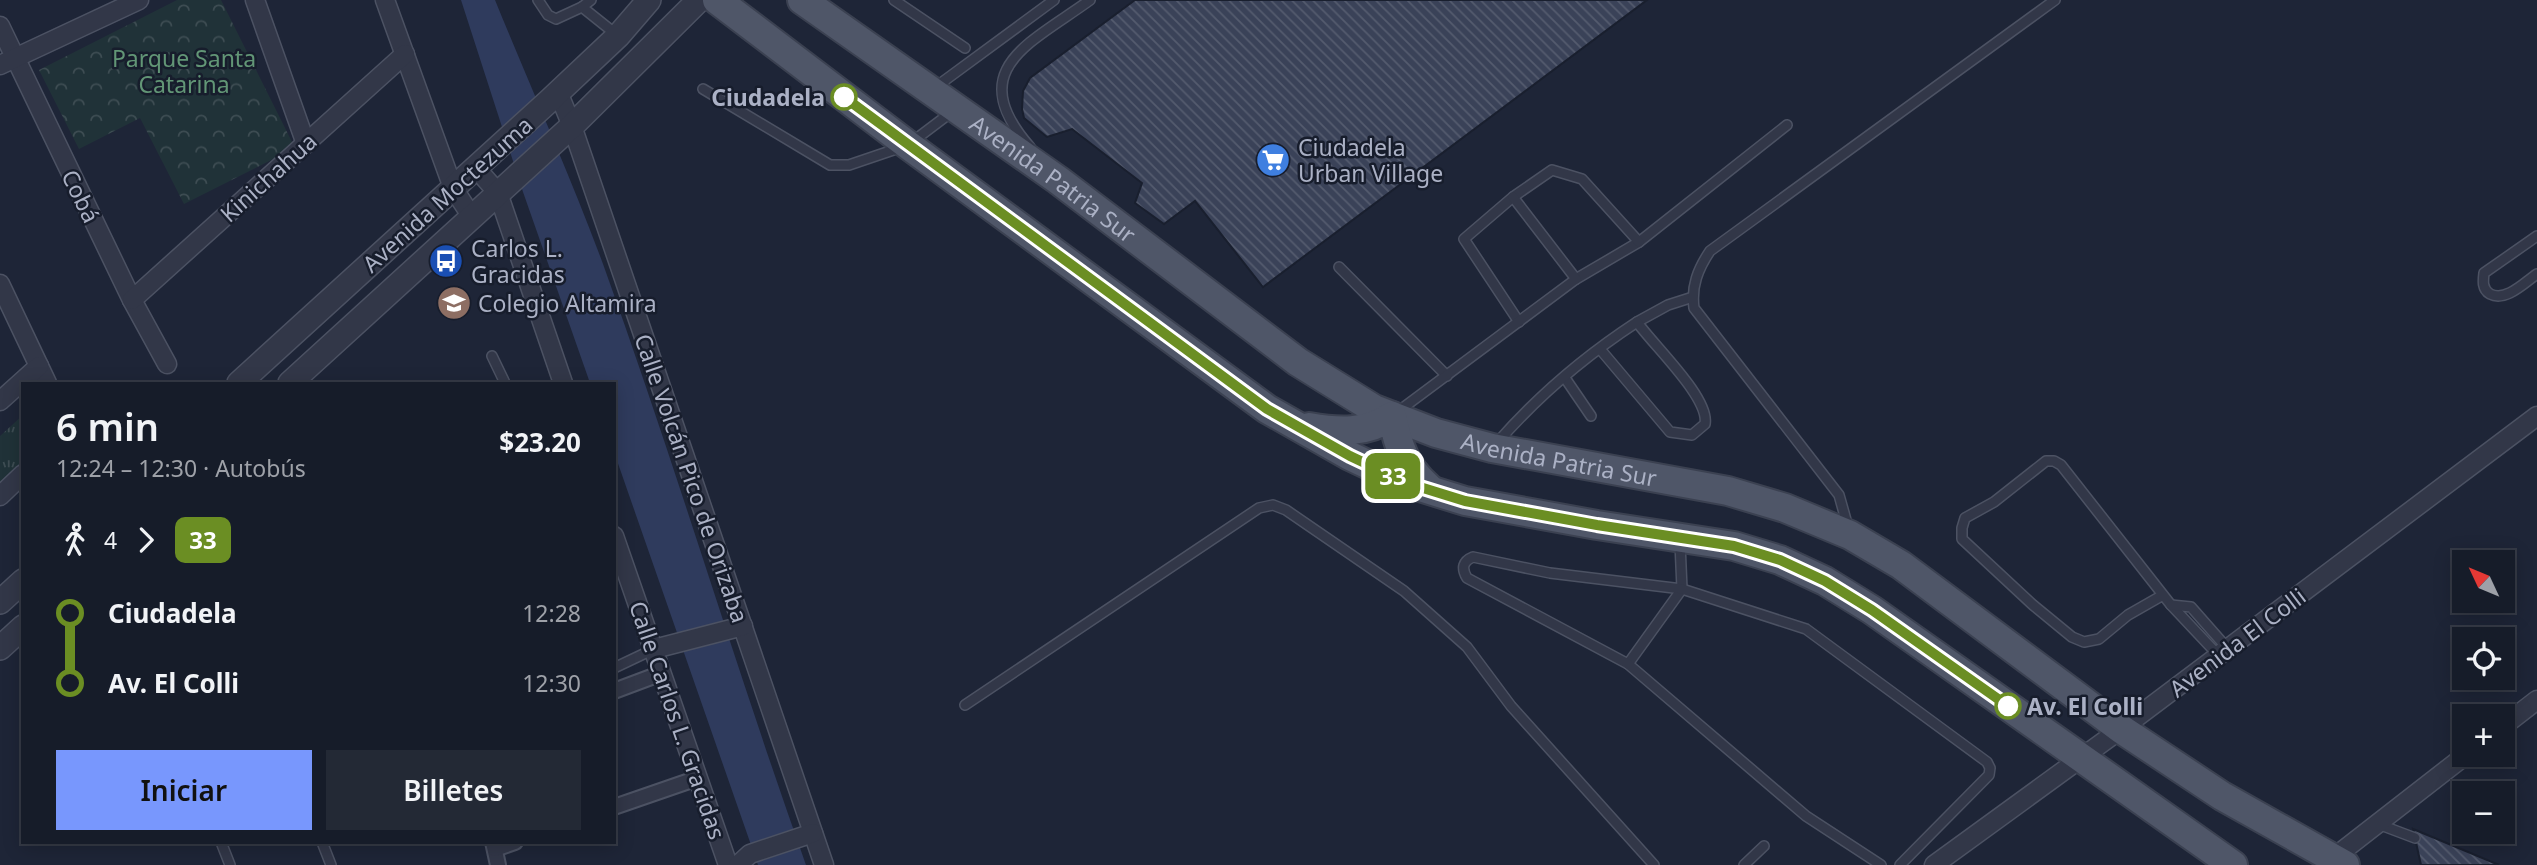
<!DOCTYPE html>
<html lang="es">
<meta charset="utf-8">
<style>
body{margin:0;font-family:"Noto Sans",sans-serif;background:#232935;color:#f1f3f6;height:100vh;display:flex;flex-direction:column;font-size:26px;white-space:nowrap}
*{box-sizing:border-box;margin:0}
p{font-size:23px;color:#9ea1a8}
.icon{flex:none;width:38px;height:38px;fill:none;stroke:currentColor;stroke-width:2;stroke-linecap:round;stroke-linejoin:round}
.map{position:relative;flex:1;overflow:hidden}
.sheet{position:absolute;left:21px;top:382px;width:595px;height:462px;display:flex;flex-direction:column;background:#161c29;border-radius:0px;box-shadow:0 4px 18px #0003,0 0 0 2px #353a46}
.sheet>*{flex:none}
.badge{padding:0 14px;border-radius:10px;font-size:24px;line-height:46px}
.needle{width:46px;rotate:314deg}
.buttons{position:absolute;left:2452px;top:550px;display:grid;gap:14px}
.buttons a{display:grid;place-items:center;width:63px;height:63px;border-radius:0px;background:#161c29;box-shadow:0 4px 18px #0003,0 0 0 2px #353a46;font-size:35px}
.map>.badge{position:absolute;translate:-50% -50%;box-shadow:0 0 0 4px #fff}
.legs{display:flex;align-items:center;gap:10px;height:77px;padding:0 35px;font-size:23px}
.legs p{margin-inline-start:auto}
.overview{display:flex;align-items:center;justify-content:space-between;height:119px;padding:0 35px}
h1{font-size:38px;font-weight:600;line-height:52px}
.action{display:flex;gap:14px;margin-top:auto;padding:14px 35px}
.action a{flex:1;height:80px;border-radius:0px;background:#7897fd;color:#111;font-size:28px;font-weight:600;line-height:80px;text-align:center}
.action a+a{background:#232935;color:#f1f3f6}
ul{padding:0 35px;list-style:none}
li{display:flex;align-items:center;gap:24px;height:70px;font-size:26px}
li i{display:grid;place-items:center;width:10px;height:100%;margin:0 9px;background:currentColor}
li i::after{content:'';width:18px;height:18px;margin:-9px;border:5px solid;border-radius:50%;background:#161c29}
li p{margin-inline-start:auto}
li:first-child i{background:linear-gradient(#0000 50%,currentColor 0)}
li:last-child i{background:linear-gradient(currentColor 50%,#0000 0)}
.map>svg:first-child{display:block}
</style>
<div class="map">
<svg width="2537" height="865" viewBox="0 0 2537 865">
<defs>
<pattern id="grass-tufts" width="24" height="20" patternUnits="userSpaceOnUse" patternTransform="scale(1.75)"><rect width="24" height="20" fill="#203238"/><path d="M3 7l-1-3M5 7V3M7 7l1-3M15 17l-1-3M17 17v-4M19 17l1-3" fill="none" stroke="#3e4d53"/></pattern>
<pattern id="park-crowns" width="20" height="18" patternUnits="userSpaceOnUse" patternTransform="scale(1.75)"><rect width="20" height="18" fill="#203238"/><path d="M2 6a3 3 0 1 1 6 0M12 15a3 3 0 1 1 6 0" fill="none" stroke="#3e4d53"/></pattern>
<pattern id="building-back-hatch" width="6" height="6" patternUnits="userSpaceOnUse" patternTransform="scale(1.75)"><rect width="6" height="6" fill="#3a4258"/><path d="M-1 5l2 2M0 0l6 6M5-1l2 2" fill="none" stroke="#545b6e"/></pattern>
</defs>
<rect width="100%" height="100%" fill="#1e2537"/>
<path fill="url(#grass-tufts)" d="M23,415V477L0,498V436Z"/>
<path fill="url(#park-crowns)" d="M177,0H221L295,148L184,204L140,118L79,149L39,70Z"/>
<path fill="#2f3b5d" d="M461,0H495C531,88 570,175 603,264C675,463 735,666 806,865H758L614,452V383H590L523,192Z"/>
<g fill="url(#building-back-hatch)" stroke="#191f2e" stroke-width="2">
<path d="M1135,0H1647L1263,287L1195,201L1164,224L1135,203L1142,183L1072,129L1047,137L1024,118L1022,109L1023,91L1030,78Z"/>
<path d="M2413,829L2499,865H2421Z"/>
</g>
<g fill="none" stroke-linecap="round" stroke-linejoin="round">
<g stroke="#4c5263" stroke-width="12">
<g id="service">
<path d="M538,0L548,15L556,19L582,7"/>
<path d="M591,0L582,7L617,35"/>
<path d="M894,0L965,48"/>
<path d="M703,89L830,165H849L908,145L953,111"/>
<path d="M933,89L1054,0"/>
<path d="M1030,147C962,69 1031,43 1090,0"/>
<path d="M2537,236L2484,273C2483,281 2482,289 2490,294C2506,302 2524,283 2537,274"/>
<path d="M1339,267L1447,376"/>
<path d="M1576,279L1639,242L1787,125"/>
<path d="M1519,322L1464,239L1513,197L1552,170L1582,179L1639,242"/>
<path d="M1637,322L1668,305L1693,297"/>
<path d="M492,356L505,383"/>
<path d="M1565,378L1591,416"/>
<path d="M1396,413L1576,279L1513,197"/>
<path d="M1496,444C1536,398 1585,356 1637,322C1653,345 1710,398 1705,424L1692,435L1670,432L1600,349"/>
<path d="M1848,527L1839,495L1694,308C1691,286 1698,269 1710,251L2055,0"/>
<path d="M2163,595L2128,615L2099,639L2084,642L2072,637L2033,605L1962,539V528L1965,518L1994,502L2046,461H2054L2061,465L2171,605L2219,656"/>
<path d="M2171,605L2191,607L2228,649"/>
<path d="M1628,664L1682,589L1680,543"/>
<path d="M614,668L654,649"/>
<path d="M965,705L1259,508L1273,505L1286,510L1404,591L1467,647L1511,706L1654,865"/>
<path d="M2378,824L2415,838"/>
<path d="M221,842L230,865"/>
<path d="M322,842L331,865"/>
<path d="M1744,865L1764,846"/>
<path d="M1881,865L1806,816L1628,664L1467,578C1461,568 1463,561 1473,557L1550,573L1682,589L1806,629L1987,762L1990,768L1989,775L1900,865"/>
</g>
</g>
<g stroke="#4c5263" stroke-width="18">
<g id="pedestrian">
<path d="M614,691L662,673"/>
<path d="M614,807L698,778"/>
<path d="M493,842L498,865"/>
<path d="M495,849L515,842"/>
</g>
</g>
<g stroke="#4c5263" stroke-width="21">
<g id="minor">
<path d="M255,0L306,144"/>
<path d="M385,0L453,188L472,217"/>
<path d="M0,26L132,300L167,364"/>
<path d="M0,65L139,0"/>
<path d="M558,92L572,126L824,865"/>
<path d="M476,168L498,193L563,383"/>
<path d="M0,284L47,383"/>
<path d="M132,300L405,54"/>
<path d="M0,401L39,366"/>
<path d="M0,496L23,474"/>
<path d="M614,536L728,865"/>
<path d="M654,649L743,626"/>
<path d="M2502,727L2537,700"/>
<path d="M2332,859L2467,754"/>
<path d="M738,865L750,854L813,833"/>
<path d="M1934,865L2121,729L2537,416"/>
</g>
</g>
<g stroke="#4c5263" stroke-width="26">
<g id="tertiary">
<path d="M239,383L549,101L618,36L649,0"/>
<path d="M290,383L572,126L699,0"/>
<path d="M0,602L23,581"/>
<path d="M0,648L23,627"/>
</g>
</g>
<g stroke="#3b4151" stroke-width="32">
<g id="primary">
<path d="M717,0L908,145L1267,409L1350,456L1407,483L1465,501L1597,525L1734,546L1780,560L1825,581L1872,610L2233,865"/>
<path id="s1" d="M802,0L1058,180L1298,362L1374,409L1436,433L1492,448L1728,491L1785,508L1850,535L1901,565L2121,729L2222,796L2345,865"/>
<path d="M1309,427C1338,432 1366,434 1392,416C1398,446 1405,467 1428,487"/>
</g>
</g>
<use href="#service" stroke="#323748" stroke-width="9"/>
<use href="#pedestrian" stroke="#323748" stroke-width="14"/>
<use href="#minor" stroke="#323748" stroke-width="18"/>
<use href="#tertiary" stroke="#323748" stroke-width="23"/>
<use href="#primary" stroke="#4f5668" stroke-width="28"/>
</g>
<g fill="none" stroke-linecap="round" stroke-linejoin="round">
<g stroke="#fff" stroke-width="16">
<path id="line-1" d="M844,97L1267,409L1350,456L1407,483L1465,501L1597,525L1734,546L1780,560L1825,581L1872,610L2008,706"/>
</g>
<use href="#line-1" stroke="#6b8e23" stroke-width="10"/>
</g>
<defs>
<g id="supermarket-disc" transform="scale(1.75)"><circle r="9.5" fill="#3f7fe0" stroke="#171d2c"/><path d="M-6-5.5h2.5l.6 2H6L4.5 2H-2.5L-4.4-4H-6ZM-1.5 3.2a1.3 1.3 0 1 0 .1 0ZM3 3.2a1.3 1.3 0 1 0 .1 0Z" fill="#fff"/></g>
<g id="bus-disc" transform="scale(1.75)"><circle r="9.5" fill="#1a4fb4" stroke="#171d2c"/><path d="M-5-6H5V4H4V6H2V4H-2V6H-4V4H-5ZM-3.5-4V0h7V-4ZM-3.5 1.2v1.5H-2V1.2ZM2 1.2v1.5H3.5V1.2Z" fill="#fff"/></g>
<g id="school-disc" transform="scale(1.75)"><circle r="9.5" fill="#8d6e63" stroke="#171d2c"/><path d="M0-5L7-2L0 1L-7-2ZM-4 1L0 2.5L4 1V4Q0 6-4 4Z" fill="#fff"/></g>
</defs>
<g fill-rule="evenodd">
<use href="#supermarket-disc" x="1273" y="160"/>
<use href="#bus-disc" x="446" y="261"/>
<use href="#school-disc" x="454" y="303"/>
</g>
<g fill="#fff" stroke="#6b8e23" stroke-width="3.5">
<circle cx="844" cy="97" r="12"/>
<circle cx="2008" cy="706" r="12"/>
</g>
<g text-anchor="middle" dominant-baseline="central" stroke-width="5" stroke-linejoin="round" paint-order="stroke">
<g font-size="23" fill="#629676" stroke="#171d2c">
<text x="184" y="58">Parque Santa<tspan x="184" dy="26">Catarina</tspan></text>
</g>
<g font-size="23" font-weight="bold" fill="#abb1c5" stroke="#171d2c" text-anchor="end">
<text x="825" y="97">Ciudadela</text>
<text x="2027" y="706" text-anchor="start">Av. El Colli</text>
</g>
<g font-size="23" fill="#abb1c5" stroke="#171d2c" text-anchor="start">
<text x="1298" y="147">Ciudadela<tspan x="1298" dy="26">Urban Village</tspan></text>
<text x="471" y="248">Carlos L.<tspan x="471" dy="26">Gracidas</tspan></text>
<text x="478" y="303">Colegio Altamira</text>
</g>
<g font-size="23" fill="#abb1c5" stroke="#171d2c">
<text transform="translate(268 177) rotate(-42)">Kinichahua</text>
<text stroke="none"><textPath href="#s1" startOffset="308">Avenida Patria Sur</textPath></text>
<text transform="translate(447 194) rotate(-42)">Avenida Moctezuma</text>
<text transform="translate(81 196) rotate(64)">Cobá</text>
<text stroke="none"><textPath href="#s1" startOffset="896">Avenida Patria Sur</textPath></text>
<text transform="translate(692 478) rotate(71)">Calle Volcán Pico de Orizaba</text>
<text transform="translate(2237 642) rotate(-37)">Avenida El Colli</text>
<text transform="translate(678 720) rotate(71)">Calle Carlos L. Gracidas</text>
</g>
</g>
</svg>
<div class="buttons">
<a><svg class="needle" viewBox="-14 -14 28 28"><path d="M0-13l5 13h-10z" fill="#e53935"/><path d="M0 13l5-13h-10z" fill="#9ea1a8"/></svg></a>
<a><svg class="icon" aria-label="locate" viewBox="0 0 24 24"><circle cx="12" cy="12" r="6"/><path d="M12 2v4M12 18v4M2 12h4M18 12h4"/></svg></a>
<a>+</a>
<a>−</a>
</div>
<b class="badge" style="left:1393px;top:476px;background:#6b8e23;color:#fff">33</b>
<section class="sheet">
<div class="overview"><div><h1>6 min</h1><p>12:24 – 12:30 · Autobús</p></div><b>$23.20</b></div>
<div class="legs"><svg class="icon" aria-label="walk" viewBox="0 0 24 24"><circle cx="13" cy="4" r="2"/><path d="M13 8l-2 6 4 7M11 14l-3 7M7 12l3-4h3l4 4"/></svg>4<svg class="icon" aria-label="forward" viewBox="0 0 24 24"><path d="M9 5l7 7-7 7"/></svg><b class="badge" style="background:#6b8e23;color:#fff">33</b></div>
<ul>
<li><i style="color:#6b8e23"></i><b>Ciudadela</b><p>12:28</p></li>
<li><i style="color:#6b8e23"></i><b>Av. El Colli</b><p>12:30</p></li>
</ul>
<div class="action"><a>Iniciar</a><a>Billetes</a></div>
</section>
</div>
